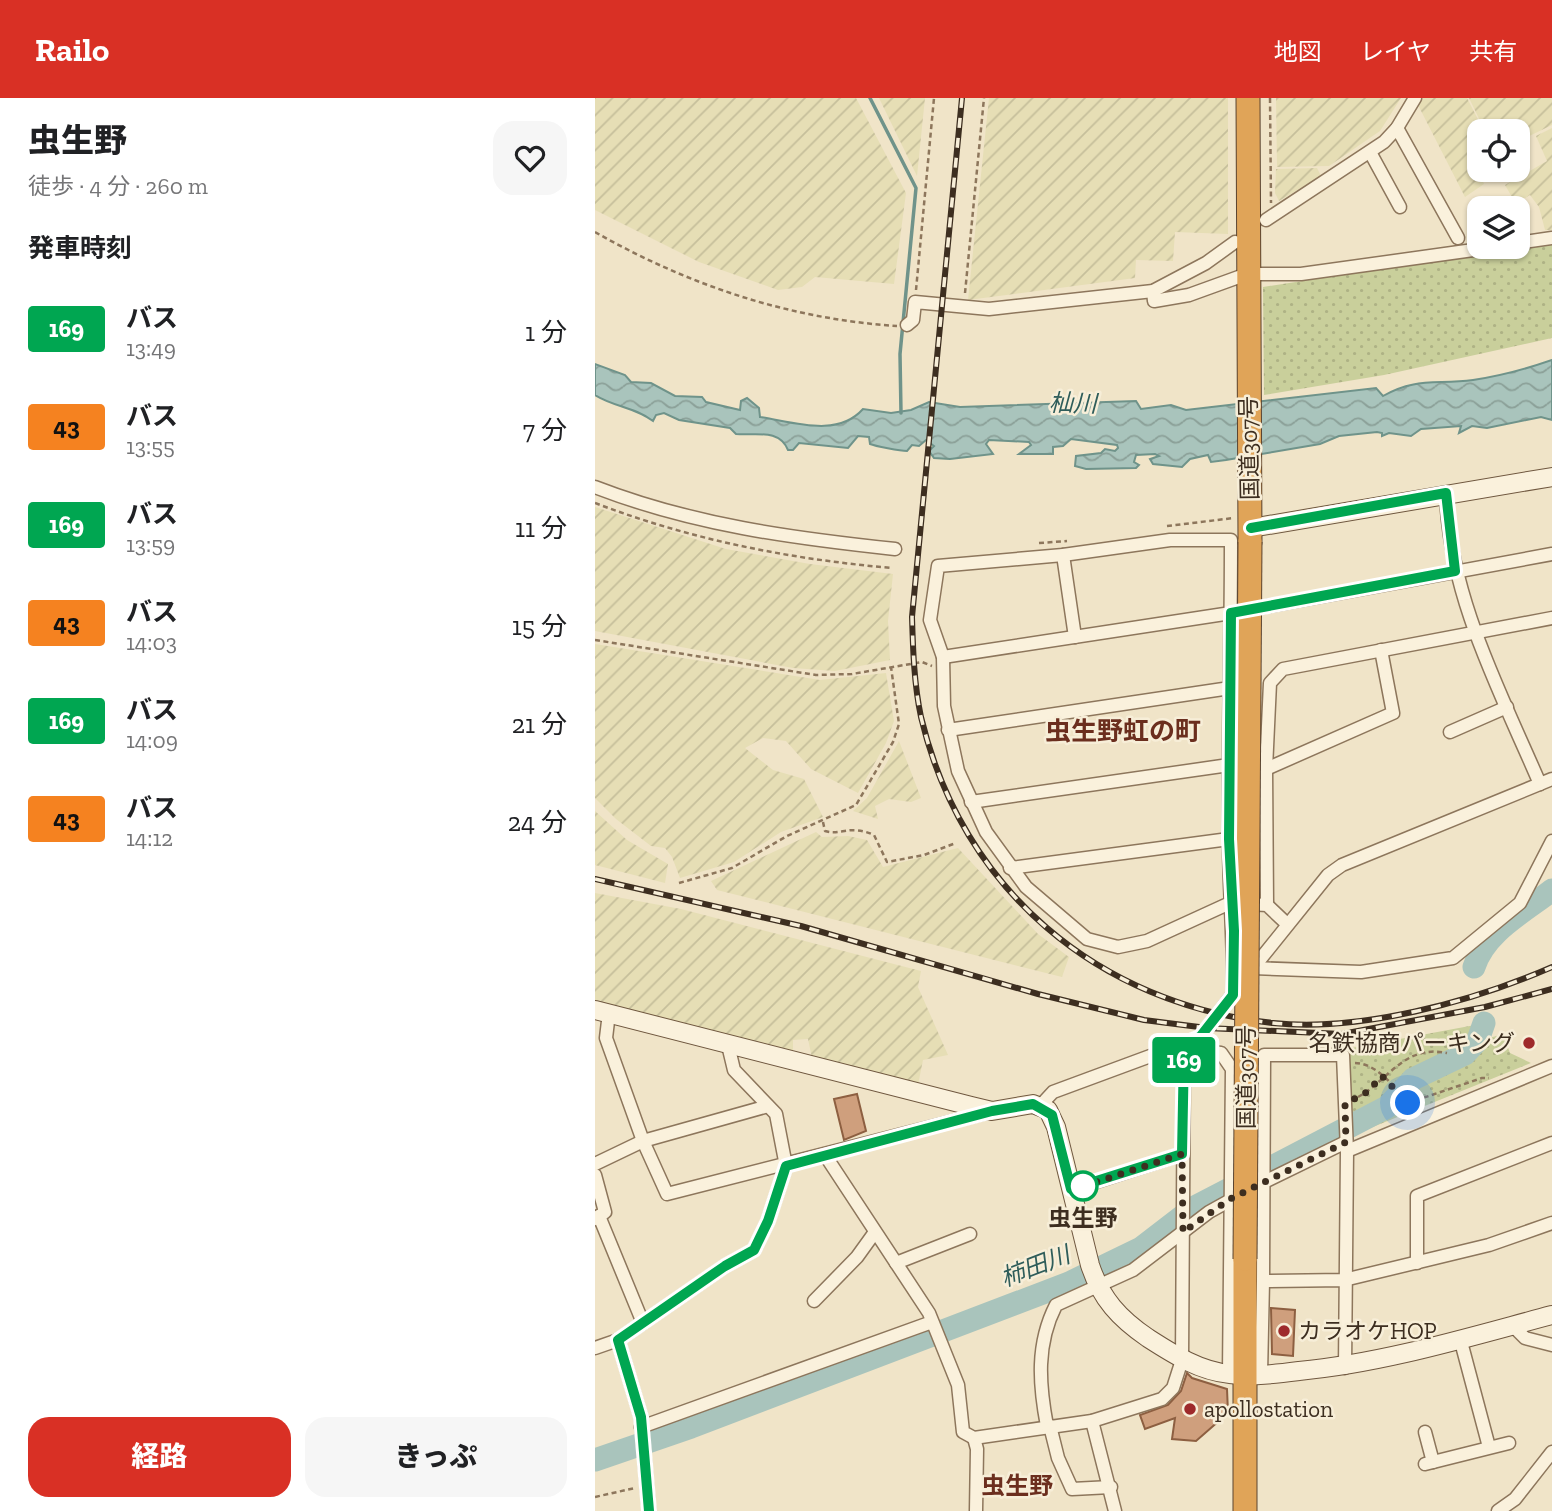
<!DOCTYPE html>
<html lang="ja">
<meta charset="utf-8">
<style>
body{margin:0;font-family:"Zilla Slab","Noto Sans JP",serif;background:#f6f6f6;color:#202124;height:100vh;display:flex;flex-direction:column;font-size:26px;white-space:nowrap}
*{box-sizing:border-box;margin:0}
p{font-size:23px;color:#757577}
.icon{flex:none;width:38px;height:38px;fill:none;stroke:currentColor;stroke-width:2;stroke-linecap:round;stroke-linejoin:round}
.map{position:relative;flex:1;overflow:hidden}
.drawer{display:flex;flex-direction:column;background:#fff;width:595px}
.drawer>*{flex:none}
.badge{padding:0 14px;border-radius:5px;font-size:24px;line-height:46px}
.fabs{position:absolute;left:872px;top:21px;display:grid;gap:14px}
.fabs a{display:grid;place-items:center;width:63px;height:63px;border-radius:14px;background:#fff;box-shadow:0 2px 5px #0004;font-size:35px}
.you{position:absolute;width:35px;height:35px;margin:-18px;border:5px solid #fff;border-radius:50%;background:#1a73e8;box-shadow:0 0 0 10px #1a73e833}
.map>.badge{position:absolute;translate:-50% -50%;box-shadow:0 0 0 4px #fff}
h2{padding:0 28px;font-size:26px;line-height:63px}
.round{display:grid;place-items:center;flex:none;width:74px;height:74px;border-radius:21px;background:#f6f6f6}
.overview{display:flex;align-items:center;justify-content:space-between;height:119px;padding:0 28px}
h1{font-size:33px;font-weight:800;line-height:52px}
.action{display:flex;gap:14px;margin-top:auto;padding:14px 28px}
.action a{flex:1;height:80px;border-radius:21px;background:#d93025;color:#fff;font-size:28px;font-weight:800;line-height:80px;text-align:center}
.action a+a{background:#f6f6f6;color:#202124}
ul{padding:0;list-style:none}
li{display:flex;align-items:center;gap:21px;height:98px;padding:0 28px}
li div{flex:1}
li b{display:block;font-size:26px}
li em{font-style:normal}
li .badge{min-width:77px;font-weight:700;text-align:center}
header{display:flex;align-items:center;gap:42px;box-sizing:border-box;height:98px;padding:0 35px;background:#d93025;color:#fff}
header strong{font-size:33px}
nav{display:flex;gap:38px;margin-inline-start:auto;font-size:24px}
main{display:flex;flex:1;min-height:0}
.map>svg:first-child{display:block}
</style>
<header>
<strong>Railo</strong>
<nav><a>地図</a><a>レイヤ</a><a>共有</a></nav>
</header>
<main>
<section class="drawer">
<div class="overview"><div><h1>虫生野</h1><p>徒歩 · 4 分 · 260 m</p></div><a class="round"><svg class="icon" aria-label="heart" viewBox="0 0 24 24"><path d="M12 20l-8-8c-3-5 5-10 8-4 3-6 11-1 8 4z"/></svg></a></div>
<h2>発車時刻</h2>
<ul>
<li><span class="badge" style="background:#00a651;color:#fff">169</span><div><b>バス</b><p>13:49</p></div><em>1 分</em></li>
<li><span class="badge" style="background:#f58220;color:#111">43</span><div><b>バス</b><p>13:55</p></div><em>7 分</em></li>
<li><span class="badge" style="background:#00a651;color:#fff">169</span><div><b>バス</b><p>13:59</p></div><em>11 分</em></li>
<li><span class="badge" style="background:#f58220;color:#111">43</span><div><b>バス</b><p>14:03</p></div><em>15 分</em></li>
<li><span class="badge" style="background:#00a651;color:#fff">169</span><div><b>バス</b><p>14:09</p></div><em>21 分</em></li>
<li><span class="badge" style="background:#f58220;color:#111">43</span><div><b>バス</b><p>14:12</p></div><em>24 分</em></li>
</ul>
<div class="action"><a>経路</a><a>きっぷ</a></div>
</section>
<div class="map">
<svg width="957" height="1413" viewBox="0 0 957 1413">
<defs>
<pattern id="farmland-furrows" width="10" height="10" patternUnits="userSpaceOnUse" patternTransform="scale(1.75)"><rect width="10" height="10" fill="#e6deb5"/><path d="M-1 1l2-2M0 10L10 0M9 11l2-2" fill="none" stroke="#c6bf9b"/></pattern>
<pattern id="park-dots" width="8" height="8" patternUnits="userSpaceOnUse" patternTransform="scale(1.75)"><rect width="8" height="8" fill="#c9cf9b"/><path d="M2 2h.1M6 6h.1" fill="none" stroke="#aeb285" stroke-width="1.8" stroke-linecap="round"/></pattern>
<pattern id="water-waves" width="16" height="10" patternUnits="userSpaceOnUse" patternTransform="scale(1.75)"><rect width="16" height="10" fill="#a9c4bc"/><path d="M0 5q4-4 8 0t8 0" fill="none" stroke="#8ba098"/></pattern>
</defs>
<rect width="100%" height="100%" fill="#f0e4c8"/>
<g fill="url(#farmland-furrows)">
<path d="M0,0H261L311,95L299,186L220,179L207,189L183,192L104,164L0,112Z"/>
<path d="M284,0H330L322,78Z"/>
<path d="M394,0H633V136L580,134L578,163L541,162L540,180L373,202Z"/>
<path d="M681,0H806L785,33L734,68L682,69Z"/>
<path d="M828,0H872L889,33H884L882,69L889,86L870,99L823,7Z"/>
<path d="M874,0H957V27L922,44V33H890Z"/>
<path d="M957,30V132H950L944,109L935,97L921,106L910,87L952,63L941,38Z"/>
<path d="M722,70L726,78L684,103L680,95L681,71Z"/>
<path d="M0,409L131,451L215,466L298,476L293,523L295,562L240,573L198,570L0,533Z"/>
<path d="M0,546L225,582L291,575L299,623L291,645L263,695L216,671L191,643L168,640L150,650L178,672L209,681L228,719L186,734L139,764L85,780L77,759L70,750L56,748L21,721L0,700Z"/>
<path d="M304,643L326,700L316,704L294,701L280,708L283,721L258,713L272,700Z"/>
<path d="M0,713L32,742L73,766L70,785L0,767Z"/>
<path d="M221,734L227,739L253,738L272,742L288,769L363,750L443,836L474,859L467,879L122,792L116,783Z"/>
<path d="M0,795L86,811L326,873L323,889L353,957L328,962L323,987L217,960L213,941L198,942V957L0,906Z"/>
</g>
<g fill="url(#park-dots)">
<path d="M957,144V240L789,277L669,297L668,189Z"/>
<path d="M880,927L891,941L908,936L915,955L936,965L758,1037L751,951Z"/>
</g>
<path fill="url(#water-waves)" stroke="#6f938a" stroke-width="2" d="M957,262V322L946,319L892,330L877,328L864,335L866,328L826,331L816,338L794,335L787,338V335L782,334L744,338L725,346L631,362L616,364L613,357L595,361L587,369L558,366L555,361L564,358L560,356L541,357L539,364L544,367L541,370L491,371L480,368L481,358L506,355L510,351L520,353L523,350L522,347L476,341L468,348L458,349V356H424L436,347L434,344L394,342L391,346L398,356L355,361L339,360L334,353L339,348L331,342L324,348L317,347L312,353C305,353 280,348 275,346L274,339L263,338L253,350L204,345L198,352H193C184,330 160,338 141,336L135,330L84,322L69,315L61,317L58,323C40,309 19,309 0,297V266L30,277L36,284L56,285L80,298L107,299L111,304L145,312L146,303L152,300L164,310L165,319C199,324 242,340 268,311L296,315L316,312L334,304L365,309L541,303L546,311L576,307L591,312L781,290L788,298C821,279 841,287 878,282C905,278 931,271 957,262Z"/>
<g fill="none" stroke-linecap="round" stroke-linejoin="round">
<path stroke="#6f938a" stroke-width="3.5" d="M275,0L321,90L305,256L306,315"/>
<g stroke="#a9c4bc" stroke-width="23">
<path d="M879,869C890,834 929,814 957,792"/>
<path d="M0,1362L96,1329L474,1185L546,1150L598,1110L792,1009L818,981L870,956L883,942L889,925"/>
</g>
</g>
<g fill="#cf9f7d" stroke="#8d5f41" stroke-width="2">
<path d="M262,996L271,1033L249,1042L239,1001Z"/>
<path d="M676,1210L700,1212L698,1258L677,1256Z"/>
<path d="M592,1275L597,1280L632,1291L633,1315L601,1343L577,1341L580,1320L550,1331L545,1317L573,1307L586,1293Z"/>
</g>
<g fill="none" stroke-linecap="round" stroke-linejoin="round">
<g stroke="#8d765c" stroke-width="15">
<g id="street">
<path d="M802,30L863,140"/>
<path d="M775,54L805,109"/>
<path d="M671,122L789,44L802,30L820,0"/>
<path d="M922,145L957,140"/>
<path d="M558,193L559,203L594,197L652,176H706L900,149"/>
<path d="M312,227L318,222L320,204L394,211L558,193L611,165L640,144"/>
<path d="M0,389C98,427 197,440 300,451"/>
<path d="M851,395C854,498 905,593 945,686"/>
<path d="M468,457L480,539"/>
<path d="M348,559L636,515L957,456"/>
<path d="M353,632L635,590"/>
<path d="M855,634L912,609"/>
<path d="M671,671L798,615L786,552"/>
<path d="M376,704L634,667"/>
<path d="M415,770L634,741"/>
<path d="M672,807L671,671L675,585L688,571L957,520"/>
<path d="M658,870L766,874L858,860L925,805L957,743"/>
<path d="M655,874L733,777L747,767L957,681"/>
<path d="M638,897C639,845 634,794 634,742C633,642 636,542 636,442H575L468,457L343,468L335,522L348,559L349,608L363,673L391,734L431,789L492,841L523,849L552,843L635,805L672,807L692,826"/>
<path d="M14,915L11,940L48,1043L72,1096L394,1014"/>
<path d="M581,949L605,939L642,891"/>
<path d="M445,1008L458,994L577,950L626,955L637,971L634,1276"/>
<path d="M752,1053L957,968"/>
<path d="M230,1057L334,1215L363,1287L368,1334L379,1340L497,1323L567,1301L578,1290L587,1262L589,953"/>
<path d="M0,1066L48,1043L173,1008"/>
<path d="M0,1077L10,1114L0,1121"/>
<path d="M663,1087L751,1044"/>
<path d="M476,1092L587,1056"/>
<path d="M4,1118L48,1225"/>
<path d="M301,1165L375,1136"/>
<path d="M822,1165V1098L957,1045"/>
<path d="M219,1203L262,1159L280,1134"/>
<path d="M918,1228L930,1240L957,1247"/>
<path d="M865,1240L894,1349"/>
<path d="M23,1242L46,1319L54,1413"/>
<path d="M0,1250L23,1242L130,1168L159,1152L173,1123L191,1068L181,1016L139,972L133,947"/>
<path d="M750,1270L752,1053L748,957H669L668,1183L749,1182L894,1147L957,1125"/>
<path d="M666,1276L668,1183"/>
<path d="M497,1323L520,1413"/>
<path d="M452,1328C444,1286 441,1246 461,1207L538,1172L614,1114L641,1099"/>
<path d="M455,1328L463,1360L477,1391L516,1389"/>
<path d="M46,1329L337,1224"/>
<path d="M830,1334L838,1364"/>
<path d="M379,1340L382,1351L381,1413"/>
<path d="M830,1366L914,1345"/>
<path d="M903,1413L920,1401L957,1354"/>
</g>
</g>
<g stroke="#6f573f" stroke-width="20">
<g id="secondary">
<path d="M656,430L957,379"/>
<path d="M0,912L376,1008L397,1013L438,1006L453,1012L461,1029L495,1167C506,1201 525,1221 553,1240C578,1256 604,1273 635,1276C657,1279 681,1276 704,1273C789,1265 874,1239 957,1217"/>
</g>
</g>
<g stroke="#5b4430" stroke-width="25">
<g id="highway">
<path d="M653,0L655,444"/>
<path d="M650,1161V1413"/>
</g>
</g>
<g stroke="#8d765c" stroke-width="2.5" stroke-dasharray="5 3.5" stroke-linecap="butt">
<path d="M675,0L676,105"/>
<path d="M0,134C93,187 194,221 302,228"/>
<path d="M321,192L339,0"/>
<path d="M370,195L389,0"/>
<path d="M0,405C97,442 194,461 297,470"/>
<path d="M572,428L639,420"/>
<path d="M444,445L472,443"/>
<path d="M0,542L221,577L257,576L327,564L337,568"/>
<path d="M228,724L230,733C246,738 254,726 279,737L292,764L329,757L361,745"/>
<path d="M84,785L137,770L192,738L261,707L298,644L304,626L296,569"/>
<path d="M760,965C781,965 800,989 813,1005L887,980H894"/>
<path d="M763,999C793,983 809,946 852,955"/>
<path d="M0,1399L40,1390"/>
</g>
<use href="#street" stroke="#faf1dc" stroke-width="12"/>
<use href="#secondary" stroke="#faf1dc" stroke-width="18"/>
<use href="#highway" stroke="#e0a458" stroke-width="23"/>
<g stroke="#3d2e20" stroke-width="6">
<g id="rail">
<path d="M367,0L317,519C318,552 319,586 326,619C367,792 503,906 678,925C765,934 877,904 957,869"/>
<path d="M0,781L206,828L443,896L549,922L612,930L747,936L890,909L957,891"/>
</g>
</g>
<use href="#rail" stroke="#f7eed8" stroke-width="3.5" stroke-dasharray="10" stroke-linecap="butt"/>
<g stroke="#5b4430" stroke-width="25" stroke-linecap="butt">
<path id="highway-bridge" d="M650,1161L655,444"/>
</g>
<use href="#highway-bridge" stroke="#e0a458" stroke-width="23"/>
</g>
<g fill="none" stroke-linecap="round" stroke-linejoin="round">
<g stroke="#fff" stroke-width="16">
<path id="line" d="M54,1413L46,1319L23,1242L130,1168L159,1152L173,1123L191,1068L397,1013L438,1006L457,1017L476,1091L587,1056L589,953L578,950L605,939L638,897L639,833L634,741L636,515L860,473L851,395L656,430"/>
</g>
<use href="#line" stroke="#00a651" stroke-width="10"/>
<path stroke="#3d2e20" stroke-width="7" stroke-dasharray="0 12.6" d="M488,1088L483,1090L587,1056L588,1134L635,1101L751,1044L750,1006L772,994L787,978L813,1005"/>
</g>
<g fill="#9e2a2b" stroke="#f7eed8" stroke-width="2.5">
<circle cx="934" cy="945" r="7"/>
<circle cx="689" cy="1233" r="7"/>
<circle cx="595" cy="1311" r="7"/>
</g>
<circle fill="#fff" stroke="#00a651" stroke-width="3.5" cx="488" cy="1088" r="14"/>
<g text-anchor="middle" dominant-baseline="central" stroke-width="5" stroke-linejoin="round" paint-order="stroke">
<g font-size="23" fill="#3d2e20" stroke="#f7eed8">
<text transform="translate(654 350) rotate(-91)">国道307号</text>
<text transform="translate(651 979) rotate(-90)">国道307号</text>
</g>
<g font-size="23" fill="#3d2e20" stroke="#f7eed8" text-anchor="start">
<text x="920" y="945" text-anchor="end">名鉄協商パーキング</text>
<text x="703" y="1233">カラオケHOP</text>
<text x="609" y="1311">apollostation</text>
</g>
<g font-size="23" font-weight="bold" fill="#3d2e20" stroke="#f7eed8">
<text x="488" y="1120">虫生野</text>
</g>
<g font-size="24" font-style="italic" fill="#2f5d5a" stroke="#f7eed8">
<text transform="translate(478 305) rotate(1)">杣川</text>
<text transform="translate(440 1168) rotate(-21)">柿田川</text>
</g>
<g font-size="24" font-weight="bold" fill="#6b2e1e" stroke="#f7eed8">
<text x="422" y="1387">虫生野</text>
</g>
<g font-size="26" font-weight="bold" fill="#6b2e1e" stroke="#f7eed8">
<text x="528" y="633">虫生野虹の町</text>
</g>
</g>
</svg>
<div class="fabs">
<a><svg class="icon" aria-label="locate" viewBox="0 0 24 24"><circle cx="12" cy="12" r="6"/><path d="M12 2v4M12 18v4M2 12h4M18 12h4"/></svg></a>
<a><svg class="icon" aria-label="layers" viewBox="0 0 24 24"><path d="M12 4l9 5-9 5-9-5zM3 14l9 5 9-5"/></svg></a>
</div>
<div class="you" style="left:813px;top:1005px"></div>
<b class="badge" style="left:589px;top:962px;background:#00a651;color:#fff">169</b>
</div>
</main>
